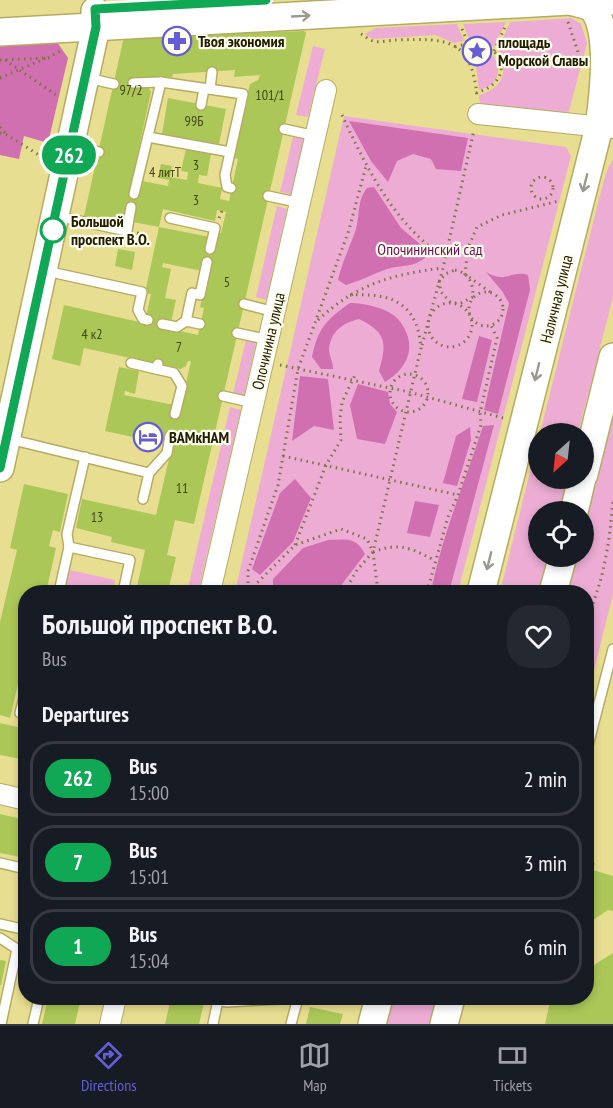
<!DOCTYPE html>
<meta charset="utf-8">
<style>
body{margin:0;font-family:"PT Sans Narrow",sans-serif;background:#242831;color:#f1f3f6;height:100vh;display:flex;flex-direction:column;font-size:22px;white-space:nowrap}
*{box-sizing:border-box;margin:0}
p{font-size:20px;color:#9ea1a6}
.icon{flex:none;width:33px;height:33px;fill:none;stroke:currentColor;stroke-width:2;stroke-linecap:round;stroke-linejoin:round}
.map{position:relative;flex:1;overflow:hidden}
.panel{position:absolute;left:18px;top:585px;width:576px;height:420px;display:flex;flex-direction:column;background:#171b24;border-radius:24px;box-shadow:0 3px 9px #0003}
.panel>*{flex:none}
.badge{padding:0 12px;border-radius:20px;font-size:21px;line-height:39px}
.needle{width:39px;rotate:207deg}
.tools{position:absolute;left:528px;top:423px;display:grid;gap:12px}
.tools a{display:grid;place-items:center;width:66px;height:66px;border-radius:50%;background:#171b24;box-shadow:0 3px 9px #0003;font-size:30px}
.map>.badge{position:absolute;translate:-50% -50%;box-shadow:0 0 0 3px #fff}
h2{padding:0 24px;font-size:22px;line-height:54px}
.round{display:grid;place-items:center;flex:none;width:63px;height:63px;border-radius:24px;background:#242831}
.headline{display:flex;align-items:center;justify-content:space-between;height:102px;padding:0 24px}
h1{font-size:28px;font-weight:700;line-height:45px}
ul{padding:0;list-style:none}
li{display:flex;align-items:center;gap:18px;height:75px;margin:0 12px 9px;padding:0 12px;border:3px solid #363941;border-radius:24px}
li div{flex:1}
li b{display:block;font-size:22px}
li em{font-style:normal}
li .badge{min-width:66px;font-weight:700;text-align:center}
.tabs{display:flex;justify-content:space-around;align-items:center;height:84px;border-top:2px solid #363941;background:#171b24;font-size:16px;color:#9ea1a6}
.tabs a{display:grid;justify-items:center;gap:3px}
.tabs .on{color:#655dd6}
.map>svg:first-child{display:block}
</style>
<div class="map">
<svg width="613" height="1024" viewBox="0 0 613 1024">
<rect width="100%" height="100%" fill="#e8de92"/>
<g fill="#ecacd4">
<path d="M571,18L581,24L587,43L569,111L564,113L480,105L479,95C504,87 509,72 498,49L510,22Z"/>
<path d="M506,22L494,47L484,42L470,41L463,24Z"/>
<path d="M457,24L464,41L454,43L435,35L373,39L365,34L376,28Z"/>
<path d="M313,46L325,49L308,117L296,115Z"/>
<path d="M470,46C501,47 510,83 479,90L476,66L461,48Z"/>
<path d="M344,116L566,147L571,156L458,592H235Z"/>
<path d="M293,137L304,139L291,194L280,192Z"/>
<path d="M613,160V297L578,433H540L602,187L608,168Z"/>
<path d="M277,206L287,209L266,300L256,297Z"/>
<path d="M246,340L256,342L244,396L233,394Z"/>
<path d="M230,407L241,410L198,592H187Z"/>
<path d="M613,411V594L587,699L586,592H567L576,557L584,556V527Z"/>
<path d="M538,440V478L567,479L559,511L538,512V556L547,557L538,592H500Z"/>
<path d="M70,570L115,580L112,592H65Z"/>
<path d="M393,998H435L429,1024H387Z"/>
</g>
<g fill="#d170b0">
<path d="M57,42L68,58L48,143L24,136L19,159L0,155V45Z"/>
<path d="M349,121L468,138L461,171L436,169L431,159L413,154L397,161L388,182L371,161Z"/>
<path d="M374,187L401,228L426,249L427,256C413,269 403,264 387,269C373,274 360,281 346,285L338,280C342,262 350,247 356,229C360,215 357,200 367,188Z"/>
<path d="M486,272C506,284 512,270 528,275L530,290L498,414L484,410L509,303L502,291Z"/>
<path d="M350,303C364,303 388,308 398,319C418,343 410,367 385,382L379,371C387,343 387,333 359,319C343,323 331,331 329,349C329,355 333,362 333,369H321L312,357C318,328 326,320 350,303Z"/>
<path d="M479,336L492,340L477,402L462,399Z"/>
<path d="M300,376L328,379L334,430L314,426L292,441Z"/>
<path d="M358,384L388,392L390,404L397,412L385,444L357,439L350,405Z"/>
<path d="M494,425L449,592H431C442,535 465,482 483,426Z"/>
<path d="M470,427L471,440L457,486L443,483L456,436Z"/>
<path d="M295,479L311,498L293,542L260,575L252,569L280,493Z"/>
<path d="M415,501L439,505L430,537L407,533Z"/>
<path d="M328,540C346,540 355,536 365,554L336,592H278L273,587V579L303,548Z"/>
</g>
<g fill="#abc757" fill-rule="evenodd">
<path d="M304,31L306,33L194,524L175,520L167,555L176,557L168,592H136L145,550L111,542L112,537L76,528L82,499L156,515L174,437L165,444L105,431L119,367L139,371L135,394L125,391L124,395L174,405L179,415L191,361H188L186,366L181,369L84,348L80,366L52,359L64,305L148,324L146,317L151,294L145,293L159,227L210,237L217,232L221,233L226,212L217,210L215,221L163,209L159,227L133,222L136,208L127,206L123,225L84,216L123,41L127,37ZM235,70L234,77L260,75L258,80L250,84L232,157L238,159L229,201L220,199L222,188L198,183L199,175L207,176L211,154L186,149L181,171L188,172L187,180L170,177L172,166L161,164L158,178L169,180L168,186L142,181L139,195L129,193L151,92L148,87H132L134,79L172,77L173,74ZM211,262L200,307L204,308L198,335L161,327L171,322L176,300L165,298L171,269L162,267L163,263L202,271Z"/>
<path d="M168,98L226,109L219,144L162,134Z"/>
<path d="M118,249L135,252L132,270L115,266Z"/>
<path d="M24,484L68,494L60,532L53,530L49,546L56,548L46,592H26V650L10,718L0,715V622L17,550L10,548Z"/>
<path d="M0,723L26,729V760L0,755Z"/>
<path d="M0,814L26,820V858L0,853Z"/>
<path d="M586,861L595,863L593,870L613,876V911L608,910L590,922L587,932Z"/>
<path d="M613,953V1024H545L551,998H586V970Z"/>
<path d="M0,960L6,961L1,985H0Z"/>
<path d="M48,998H81L75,1024H42Z"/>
<path d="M171,998L204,1003L199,1024H165Z"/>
<path d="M310,1007L343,1014L340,1024H306Z"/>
</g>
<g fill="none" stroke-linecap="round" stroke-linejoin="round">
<g stroke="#b6ac61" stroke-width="12">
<g id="lane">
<path d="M87,78L114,84"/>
<path d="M133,83L161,82L243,94L225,175L227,187L231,188"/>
<path d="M210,89L212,72"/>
<path d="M201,105L204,89"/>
<path d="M284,129L316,136"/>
<path d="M148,137L230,152"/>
<path d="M72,147L99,152"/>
<path d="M134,194L161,82"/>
<path d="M268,196L301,203"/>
<path d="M56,216L127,231L131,207"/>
<path d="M170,218L215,228L210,249"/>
<path d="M46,271L142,292L138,310L143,319L148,320"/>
<path d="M244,304L275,312"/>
<path d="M186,321L192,293L200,295L207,262"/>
<path d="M162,324L177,327L186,321L200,324"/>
<path d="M237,333L269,340"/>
<path d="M131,363L156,369"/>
<path d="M158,364L156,369L174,373L182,386L175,414"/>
<path d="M223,396L254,403"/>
<path d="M9,439L149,473L167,453L170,436"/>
<path d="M143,499L149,473"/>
<path d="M69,547L130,560L123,592"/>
<path d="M59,592L69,547L67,534L85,457"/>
<path d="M26,690L20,713L26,714"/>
<path d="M586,753L613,649"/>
<path d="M0,863L26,869"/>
<path d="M0,924L26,930"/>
<path d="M0,938L17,949L1,1024"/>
<path d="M205,998L227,1002L297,998"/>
<path d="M33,1024L39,998"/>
<path d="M213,1024L218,1000"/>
<path d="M291,1024L298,998"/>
</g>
</g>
<g stroke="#b6ac61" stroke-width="22">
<g id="street">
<path d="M478,114L613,128"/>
<path d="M210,592L326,90"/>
<path d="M0,794L26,800"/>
<path d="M110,1024L116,998"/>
</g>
</g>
<g stroke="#b6ac61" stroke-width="30">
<g id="secondary">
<path d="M613,0V1"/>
<path d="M0,32L570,1C576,3 583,4 589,6C613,21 603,99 599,127L481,592"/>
<path d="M0,468L96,27L95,11"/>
<path d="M584,474L613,357"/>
<path d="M574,512L582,478"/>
<path d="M553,592L563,556"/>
<path d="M372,1024L379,998"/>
<path d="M444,1024L451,998"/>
</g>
</g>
<g stroke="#7c7543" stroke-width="3" stroke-dasharray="1.5 4.5" stroke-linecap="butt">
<path d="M568,22L582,64"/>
<path d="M462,29L468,43"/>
<path d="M361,34C365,36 369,40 373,41C380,43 390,40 397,40C448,38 472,39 477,97"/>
<path d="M455,47C501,32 521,80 476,93"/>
<path d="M494,51L506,25"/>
<path d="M0,60L48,58L62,50"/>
<path d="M5,60L59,97"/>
<path d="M0,78L46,58"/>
<path d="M342,115C367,169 394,224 445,258"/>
<path d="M0,127L6,134"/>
<path d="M0,133L7,135L47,160"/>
<circle cx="542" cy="188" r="11"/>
<path d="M219,218L222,211"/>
<path d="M137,233L147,235"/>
<path d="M455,270C470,273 473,284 473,297L461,303H451L441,292L439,282L445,274Z"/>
<circle cx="486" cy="309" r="17"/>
<path d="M490,292L465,274L468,248L477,227L502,215L559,201"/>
<circle cx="450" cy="325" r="22"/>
<path d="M318,320C357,284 390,275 442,268"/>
<path d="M422,345L443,268L474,130"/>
<path d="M280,365L409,392L503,418"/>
<circle cx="409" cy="393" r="19"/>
<path d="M283,456L458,495"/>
<path d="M295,545L326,465L341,440L340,419L342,402L356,373"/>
<path d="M373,552C399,542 411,548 434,560"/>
<path d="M229,587L248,592"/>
<path d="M249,591L295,545L341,529L367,539L373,552L378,592"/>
<path d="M251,592H248V571L278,485L298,369L349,230L366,166"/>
<path d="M344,592L357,570L373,552L421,348C420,340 419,331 416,324C404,295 376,294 349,295"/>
<path d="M427,592L448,517L458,495L481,425L480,413L497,338L491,325"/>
<path d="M586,620C604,581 610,541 613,499"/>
<path d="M349,998L357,999"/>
</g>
<use href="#lane" stroke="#fff" stroke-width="9"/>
<use href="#street" stroke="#fff" stroke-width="20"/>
<use href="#secondary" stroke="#fff" stroke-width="27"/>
</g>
<defs><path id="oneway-shaft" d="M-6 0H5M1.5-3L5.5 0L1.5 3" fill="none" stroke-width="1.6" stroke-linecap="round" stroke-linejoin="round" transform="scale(1.5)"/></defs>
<g stroke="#9b998c">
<use href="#oneway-shaft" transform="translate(301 16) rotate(-3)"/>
<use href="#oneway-shaft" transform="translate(585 183) rotate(104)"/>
<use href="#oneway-shaft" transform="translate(537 372) rotate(104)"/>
<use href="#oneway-shaft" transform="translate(489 561) rotate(104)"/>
</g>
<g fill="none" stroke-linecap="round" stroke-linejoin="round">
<g stroke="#fff" stroke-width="14">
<path id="line" d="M0,468L96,27L95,9L266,0"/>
</g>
<use href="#line" stroke="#10a855" stroke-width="9"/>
</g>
<defs>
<g id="pharmacy-ring" transform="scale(1.5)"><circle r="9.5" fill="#fffdee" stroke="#655dd6" stroke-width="1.5"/><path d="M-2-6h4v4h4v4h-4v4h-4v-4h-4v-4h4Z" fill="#655dd6"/></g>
<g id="sight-ring" transform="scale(1.5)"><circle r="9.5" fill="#fffdee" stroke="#655dd6" stroke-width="1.5"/><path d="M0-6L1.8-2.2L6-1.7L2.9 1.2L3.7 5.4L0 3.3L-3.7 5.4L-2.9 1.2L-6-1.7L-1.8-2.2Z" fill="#655dd6"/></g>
<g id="hotel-ring" transform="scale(1.5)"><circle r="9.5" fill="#fffdee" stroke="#655dd6" stroke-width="1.5"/><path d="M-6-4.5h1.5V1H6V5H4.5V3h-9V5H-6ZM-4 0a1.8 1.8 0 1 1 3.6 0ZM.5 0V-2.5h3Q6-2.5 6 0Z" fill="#655dd6"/></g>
</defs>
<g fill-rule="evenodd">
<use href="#pharmacy-ring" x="177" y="41"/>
<use href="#sight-ring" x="477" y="51"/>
<use href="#hotel-ring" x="148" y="437"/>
</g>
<circle fill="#fff" stroke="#10a855" stroke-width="3" cx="53" cy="230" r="12"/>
<g text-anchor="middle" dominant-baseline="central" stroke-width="4.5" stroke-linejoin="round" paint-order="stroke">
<g font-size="14" fill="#434716">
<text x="131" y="90">97/2</text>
<text x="270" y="95">101/1</text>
<text x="194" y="121">99Б</text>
<text x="196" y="165">3</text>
<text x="165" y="172">4 литТ</text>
<text x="196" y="200">3</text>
<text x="227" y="282">5</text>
<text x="92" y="334">4 к2</text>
<text x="179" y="347">7</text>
<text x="182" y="488">11</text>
<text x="97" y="517">13</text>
</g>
<g font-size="16" font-weight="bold" fill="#201c00" stroke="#fffdee" text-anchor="start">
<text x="198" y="41">Твоя экономия</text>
<text x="498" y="42">площадь<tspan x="498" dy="18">Морской Славы</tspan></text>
<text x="169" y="437">ВАМкНАМ</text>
</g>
<g font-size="16" font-weight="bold" fill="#201c00" stroke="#fffdee" text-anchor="start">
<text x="71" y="221">Большой<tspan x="71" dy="18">проспект В.О.</tspan></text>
</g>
<g font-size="16" fill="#6b1353" stroke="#fffdee">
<text x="430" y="249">Опочининский сад</text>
</g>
<g font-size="16" fill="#201c00" stroke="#fffdee">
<text transform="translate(556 299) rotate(-76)">Наличная улица</text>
<text transform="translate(268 341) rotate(-77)">Опочинина улица</text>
</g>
</g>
</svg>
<div class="tools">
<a><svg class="needle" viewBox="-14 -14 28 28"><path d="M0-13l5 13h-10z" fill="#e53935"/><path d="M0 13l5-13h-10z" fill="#9ea1a6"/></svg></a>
<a><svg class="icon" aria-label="locate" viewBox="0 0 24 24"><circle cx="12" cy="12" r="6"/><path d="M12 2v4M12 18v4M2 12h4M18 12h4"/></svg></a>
</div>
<b class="badge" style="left:69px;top:155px;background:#10a855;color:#fff">262</b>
<section class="panel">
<div class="headline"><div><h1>Большой проспект В.О.</h1><p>Bus</p></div><a class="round"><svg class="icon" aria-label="heart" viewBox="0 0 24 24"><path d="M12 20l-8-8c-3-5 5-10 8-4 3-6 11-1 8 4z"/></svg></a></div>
<h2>Departures</h2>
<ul>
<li><span class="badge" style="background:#10a855;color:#fff">262</span><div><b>Bus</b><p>15:00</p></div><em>2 min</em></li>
<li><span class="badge" style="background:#10a855;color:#fff">7</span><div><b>Bus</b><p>15:01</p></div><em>3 min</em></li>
<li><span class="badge" style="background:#10a855;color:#fff">1</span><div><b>Bus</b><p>15:04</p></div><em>6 min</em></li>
</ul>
</section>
</div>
<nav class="tabs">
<a class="on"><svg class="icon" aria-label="directions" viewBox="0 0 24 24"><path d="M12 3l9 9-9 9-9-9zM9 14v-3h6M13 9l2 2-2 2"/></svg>Directions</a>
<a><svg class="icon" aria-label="map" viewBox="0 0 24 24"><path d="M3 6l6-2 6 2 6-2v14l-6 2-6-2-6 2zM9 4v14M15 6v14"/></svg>Map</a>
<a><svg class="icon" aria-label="tickets" viewBox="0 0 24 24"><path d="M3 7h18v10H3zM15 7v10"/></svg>Tickets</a>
</nav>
